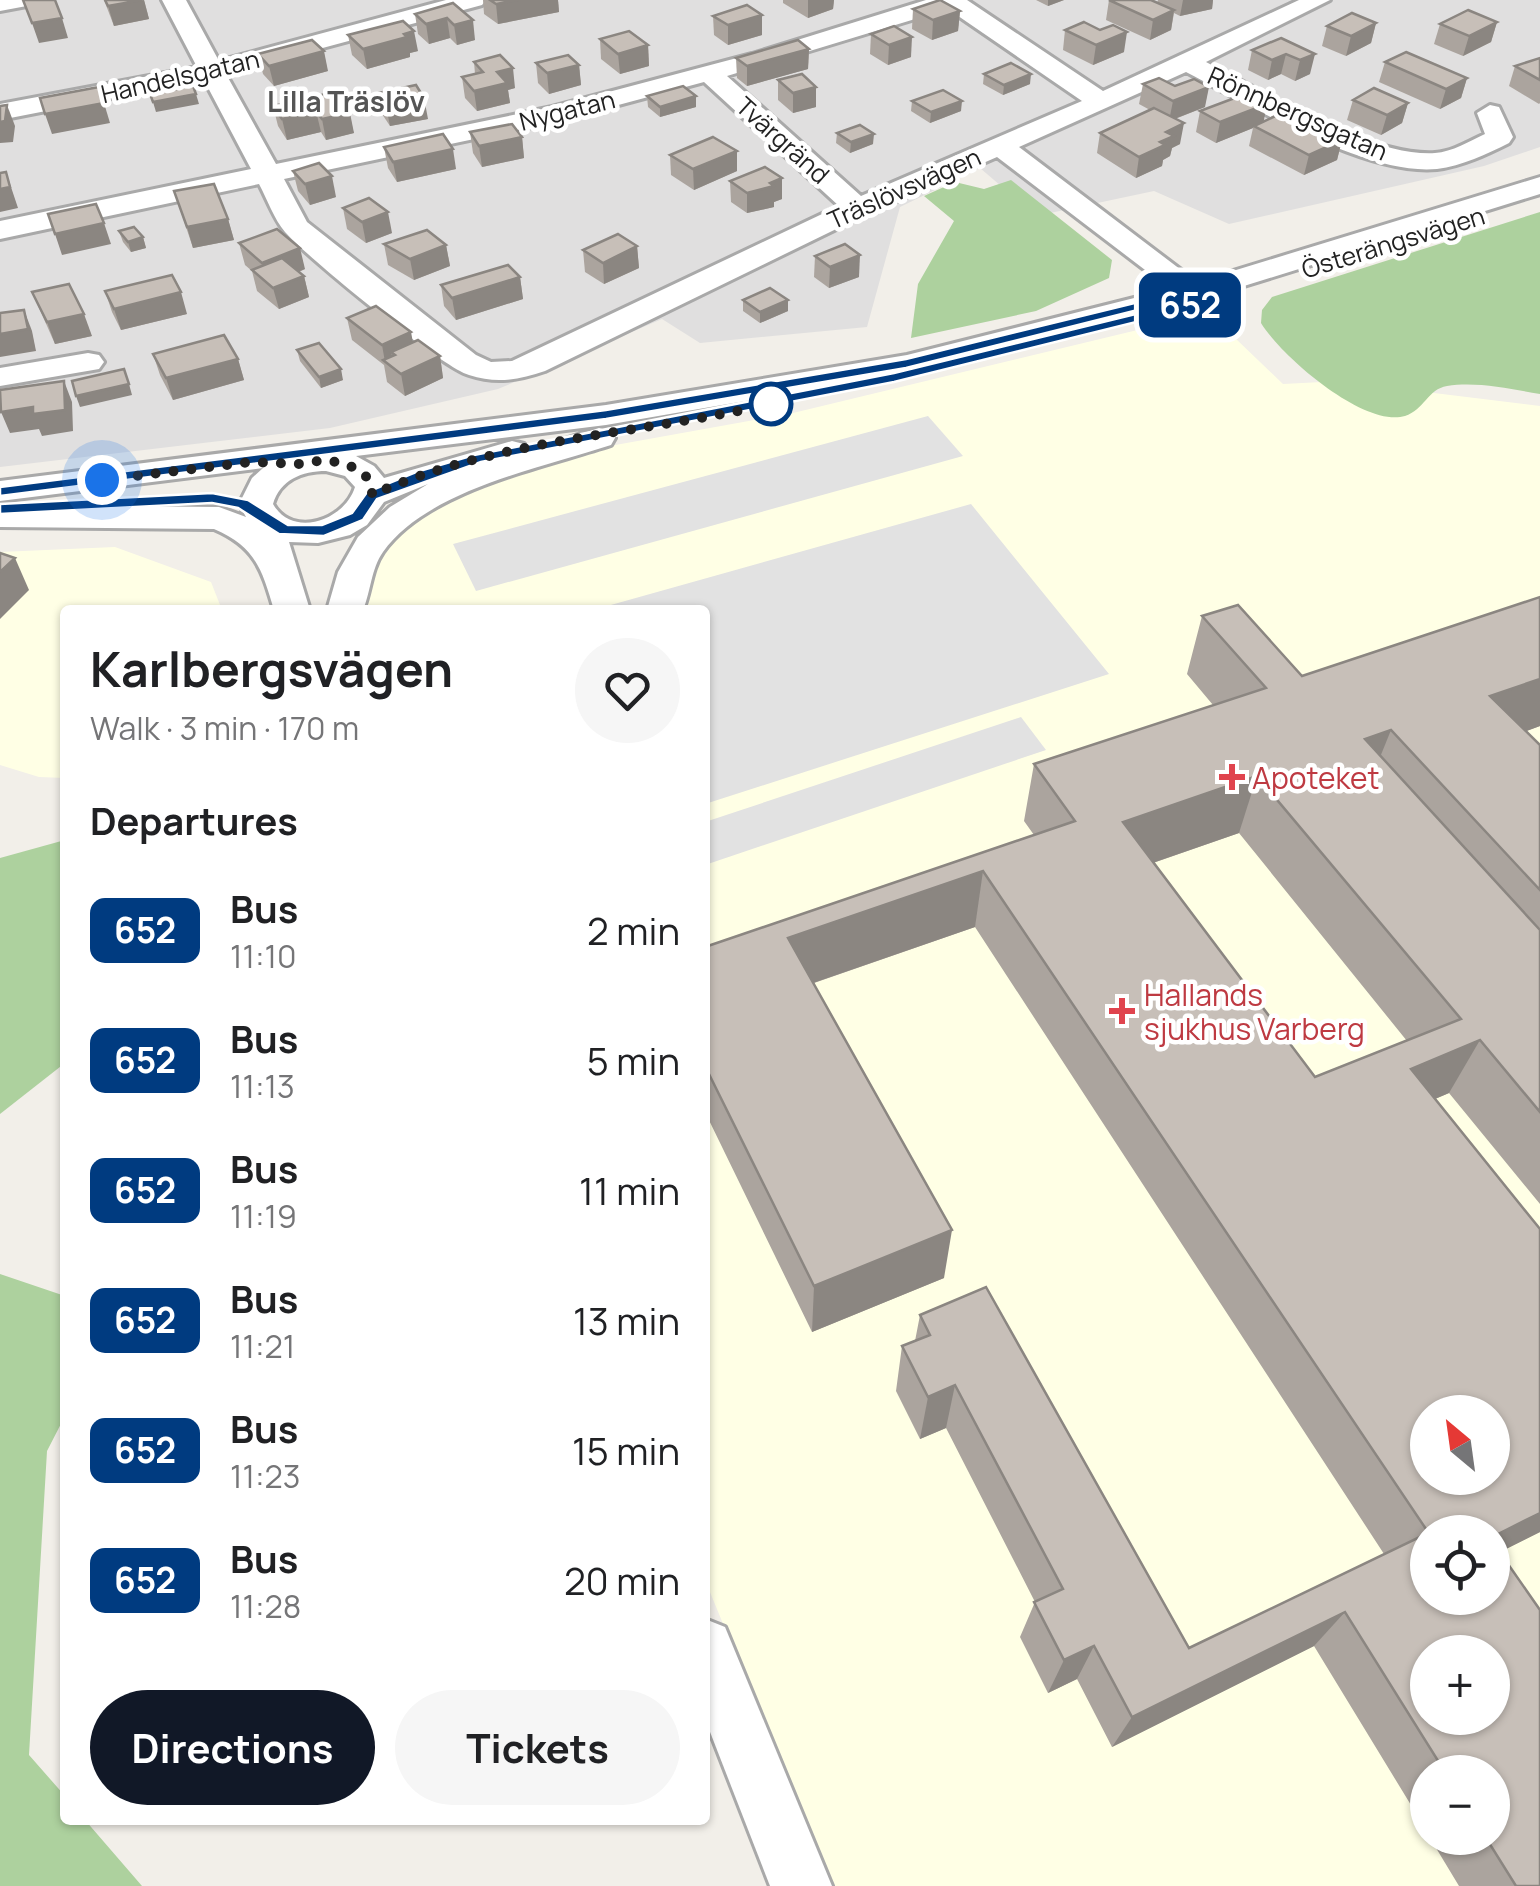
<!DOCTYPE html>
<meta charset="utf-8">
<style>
body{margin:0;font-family:Manrope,sans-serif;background:#f6f6f6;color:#202124;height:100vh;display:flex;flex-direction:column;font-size:38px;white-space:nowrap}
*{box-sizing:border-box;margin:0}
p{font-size:32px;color:#757577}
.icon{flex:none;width:55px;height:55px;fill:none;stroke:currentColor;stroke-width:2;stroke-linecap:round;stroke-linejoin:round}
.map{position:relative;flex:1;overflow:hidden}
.drawer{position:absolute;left:60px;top:605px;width:650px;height:1220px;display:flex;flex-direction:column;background:#fff;border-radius:10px;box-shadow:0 2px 8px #0004}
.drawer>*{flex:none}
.badge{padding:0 20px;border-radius:15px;font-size:35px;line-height:65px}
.needle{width:65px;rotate:331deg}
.controls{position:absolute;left:1410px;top:1395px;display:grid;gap:20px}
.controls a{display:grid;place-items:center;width:100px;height:100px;border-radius:50%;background:#fff;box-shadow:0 2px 8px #0004;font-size:50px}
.you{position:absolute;width:50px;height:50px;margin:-25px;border:8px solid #fff;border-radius:50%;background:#1a73e8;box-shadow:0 0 0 15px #1a73e833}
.map>.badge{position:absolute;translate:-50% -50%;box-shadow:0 0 0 5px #fff}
h2{padding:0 30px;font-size:38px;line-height:90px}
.round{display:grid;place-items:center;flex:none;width:105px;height:105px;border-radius:52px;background:#f6f6f6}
.headline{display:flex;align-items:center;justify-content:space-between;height:170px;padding:0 30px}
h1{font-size:48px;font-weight:700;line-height:75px}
.action{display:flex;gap:20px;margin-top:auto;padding:20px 30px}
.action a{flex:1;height:115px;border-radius:60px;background:#111827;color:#fff;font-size:40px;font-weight:700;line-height:115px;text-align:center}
.action a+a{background:#f6f6f6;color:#202124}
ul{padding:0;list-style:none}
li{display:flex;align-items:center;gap:30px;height:130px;padding:0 30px}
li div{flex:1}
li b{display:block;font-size:38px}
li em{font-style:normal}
li .badge{min-width:110px;font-weight:700;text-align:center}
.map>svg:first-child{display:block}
</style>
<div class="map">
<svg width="1540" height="1886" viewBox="0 0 1540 1886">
<rect width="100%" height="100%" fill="#f2efe9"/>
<path fill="#e0dfdf" d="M0,0H1540V147L1484,166L1229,224L1154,191L1036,216L980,168L900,207L867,327L700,343L662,319L498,389L330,428L0,467Z"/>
<g fill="#ffffe5" fill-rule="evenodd">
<path d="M1179,320L1216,326L1235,338L1283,384L1322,382L1393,388L1540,406V1886H831L705,1580V610H360L376,553L437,500L582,451L793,413ZM1428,1412H1492V1478H1428ZM1428,1532H1492V1598H1428ZM1428,1652H1492V1718H1428ZM1428,1772H1492V1838H1428Z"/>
<path d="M115,547L211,582L222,610H65V778L39,777L0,765V552Z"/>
</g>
<g fill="#add19e">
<path d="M1011,180L1112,260L1109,278L1036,311L911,338L918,284L954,221L924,196L955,182L984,189Z"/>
<path d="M1540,212V394C1511,389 1476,381 1447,386C1428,389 1424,410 1405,416C1364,428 1281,356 1261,323L1262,310L1272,297Z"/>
<path d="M65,840V1063L0,1114V858Z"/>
<path d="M0,1274L65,1296V1416L47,1451L29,1755L65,1796V1820H85L142,1886H0Z"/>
</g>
<g fill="#e2e2e2">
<path d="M928,416L963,456L476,591L453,544Z"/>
<path d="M971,504L1109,674L705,804V610H593Z"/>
<path d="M1021,717L1046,750L705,865V822Z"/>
</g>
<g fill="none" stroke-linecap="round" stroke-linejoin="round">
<g stroke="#a9a9a9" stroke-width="6">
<g id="minor">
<path d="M0,0H36L32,5L0,11Z"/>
<path d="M162,0H186L219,61L446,0H486L482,5L226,74L276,164L552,107L752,54L926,0H967L1103,91L1299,0H1330L1206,62C1265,92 1369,157 1435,153C1452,152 1470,141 1485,134L1477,113L1490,105L1499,107L1513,137L1509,143C1487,154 1462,166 1437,169C1364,176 1251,105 1186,72L1019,147L1197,282L1540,177V194L1215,295L1219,301L1215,307L1204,310L1188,303L907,373L606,425L356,456L374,466L384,478L512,441L524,444L528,451L599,428L611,431L615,438L611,445C541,468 427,490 383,552C371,569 371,591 363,610H327L338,572L358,537L390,507L428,484L384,502L367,525L350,535L318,543L289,542L310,610H274C262,570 256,547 214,529L0,527V505L219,507L246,517L239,504L252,478L263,468L0,501V481L606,405L907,355L1170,289L997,157L867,214L545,371C519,380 496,384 469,375C440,366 308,258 285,232C274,219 267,199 259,184L0,239V221L251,169L204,80L0,120V104L197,67ZM948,9L1082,101L861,196L727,76ZM704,82L839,206L512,361L491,362L476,355L307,222L284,179L555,122ZM326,471L345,476L355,487C345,520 293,539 273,504C280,480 302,471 326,471Z"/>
<path d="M88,353L99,355L104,362L99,369L0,386V368Z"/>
<path d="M705,1619L725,1627L832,1886H770L705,1719Z"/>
</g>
</g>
<use href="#minor" fill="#fff" fill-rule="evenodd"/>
</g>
<g fill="#aba49e" fill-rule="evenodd">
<path d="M104,0H144L149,19L114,26Z"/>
<path d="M483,0H558L559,12L498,24L484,14Z"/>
<path d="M783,0H834L833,9L808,18L783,3Z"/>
<path d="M1036,0H1064L1048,6Z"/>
<path d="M1109,0L1157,3L1158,0H1213L1212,9L1180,16L1174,13L1171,30L1150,40L1106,20Z"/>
<path d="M453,3L475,40L457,45L450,38L429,44L418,34L415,14Z"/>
<path d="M913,9L960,11L958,31L932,40L912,29Z"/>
<path d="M713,16L762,35L728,45L714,35Z"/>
<path d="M1497,22L1491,42L1463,56L1434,44L1440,24Z"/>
<path d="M1376,23L1371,43L1346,56L1322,46L1327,26Z"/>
<path d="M1065,30H1100L1124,52L1093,65L1063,50Z"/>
<path d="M871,34L911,57L888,65L870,54Z"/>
<path d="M348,35L418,51L410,53V57L367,69L352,55Z"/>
<path d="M1281,38L1310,74L1295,81L1281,74L1268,80L1248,70L1252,50Z"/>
<path d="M600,39L648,45L649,66L620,74L601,59Z"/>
<path d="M809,49L808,69L747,86L737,78L736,58Z"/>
<path d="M258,54L328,71L274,86L263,74Z"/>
<path d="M1540,58V103L1539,104L1509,86L1515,66Z"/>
<path d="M474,62L515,88L508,90L510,103L477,111L465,98L462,77L475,74Z"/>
<path d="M1385,62L1467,78L1461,98L1440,109L1379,82Z"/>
<path d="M536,63L579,65L581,85L549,94L538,83Z"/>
<path d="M984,74L1030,84L1003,95L983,84Z"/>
<path d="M778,80L816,87V107L793,113L778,100Z"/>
<path d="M1143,84L1205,107L1175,119L1180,144L1172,148L1170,156L1163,160L1162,166L1136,178L1097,153L1100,133L1150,110L1139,104Z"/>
<path d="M335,92L354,133L326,140L321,132L287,140L278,126L273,106Z"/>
<path d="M378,93L428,119L390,126L382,114Z"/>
<path d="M647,96H696V107L660,117L648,107Z"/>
<path d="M1353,100L1408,103L1402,123L1381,135L1347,120Z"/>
<path d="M912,101L961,111L930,123L911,111Z"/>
<path d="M1200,111L1263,122L1342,140L1337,160L1304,175L1249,146L1253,128L1216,143L1196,132Z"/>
<path d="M470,132L522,137L524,158L482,167L473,153Z"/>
<path d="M837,133L873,144L850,153L836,143Z"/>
<path d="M384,147L456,169L397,182L388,168Z"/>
<path d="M737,151V171L694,190L671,175L670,155Z"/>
<path d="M293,171L336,197L310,205L298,191Z"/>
<path d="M730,181L782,199L774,202V207L747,213L731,202Z"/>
<path d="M174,191L228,219L234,240L193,248Z"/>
<path d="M343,208L392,233L366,243L347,229Z"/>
<path d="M119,231L143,237L146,248L131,252L123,242Z"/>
<path d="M239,243L305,269L299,272L304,276L309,297L279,309L257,291L252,271L245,265Z"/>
<path d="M384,244L446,245L450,266L414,280L388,265Z"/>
<path d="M637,246L639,268L604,284L585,272L583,250Z"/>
<path d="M815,256L859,277L829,288L814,277Z"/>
<path d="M520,277L523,299L456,320L444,306L441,285Z"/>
<path d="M105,291L187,314L121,330L112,312Z"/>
<path d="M32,292L92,336L55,344Z"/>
<path d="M743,300L788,311L760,323L743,311Z"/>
<path d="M347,318L413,342L440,356L443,378L405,396L387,382L384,365L352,340Z"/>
<path d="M297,350L343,380L321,388L300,361Z"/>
<path d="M153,354L238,359L244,380L173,400L160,375Z"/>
<path d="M1540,597V726L1526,731L1540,745V1204L1449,1093L1435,1099L1540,1229V1532L1500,1552L1540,1886H1459L1430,1838H1492V1772H1428V1833L1314,1646L1112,1747L1077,1679L1048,1693L1020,1637L1035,1602L946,1428L920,1439L896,1391L902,1346L915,1341L920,1315L1189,1648L1384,1554L975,927L814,983L944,1278L812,1332L705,1112V947L1034,835L1024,821L1034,764L1213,705L1187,674L1202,616L1302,676ZM1239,833L1407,1041L1315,1077L1153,863Z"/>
</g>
<g fill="#8b8681">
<path d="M144,0L149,19L114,26L108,6Z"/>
<path d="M518,0H558L559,12L498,24L496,4Z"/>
<path d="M808,0H834L833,9L808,18Z"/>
<path d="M1048,0H1064L1048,6Z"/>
<path d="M1183,0H1213L1212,9L1180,16Z"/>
<path d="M1174,10L1171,30L1150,40L1153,20Z"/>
<path d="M960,11L958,31L932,40L933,20Z"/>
<path d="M762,15V35L728,45V25Z"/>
<path d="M62,18L68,38L39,43L32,23Z"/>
<path d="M447,18L450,38L429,44L426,24Z"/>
<path d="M473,20L475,40L457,45L454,25Z"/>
<path d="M1497,22L1491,42L1463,56L1469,36Z"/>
<path d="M1376,23L1371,43L1346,56L1351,36Z"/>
<path d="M414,31L418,51L410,53V57L367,69L363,49Z"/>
<path d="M1127,32L1124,52L1093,65L1096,45Z"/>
<path d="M912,37L911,57L888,65L889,45Z"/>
<path d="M648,45L649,66L620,74L618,54Z"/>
<path d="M809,49L808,69L747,86V66Z"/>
<path d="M324,51L328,71L274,86L269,66Z"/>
<path d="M1286,54L1281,74L1268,80L1272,60Z"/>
<path d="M1315,54L1310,74L1295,81L1300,60Z"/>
<path d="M579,65L581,85L549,94L547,73Z"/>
<path d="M513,68L515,88L508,90L510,103L477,111L474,91L497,72Z"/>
<path d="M1031,74L1030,84L1003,95L1004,85Z"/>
<path d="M1467,78L1461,98L1440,109L1446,89Z"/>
<path d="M816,87V107L793,113V93Z"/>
<path d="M1209,87L1205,107L1169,121L1173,101Z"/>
<path d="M196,94L199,104L156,112L153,102Z"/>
<path d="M696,96V107L660,117V107Z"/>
<path d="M424,98L428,119L390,126L386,106Z"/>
<path d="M962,101L961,111L930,123L931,112Z"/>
<path d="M104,103L110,123L52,134L45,114Z"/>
<path d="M1408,103L1402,123L1381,135L1387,115Z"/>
<path d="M1267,104L1263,125L1254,126L1253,128L1216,143L1220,122Z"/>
<path d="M7,105L15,126L13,142L0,143V122Z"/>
<path d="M316,111L321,132L287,140L282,119Z"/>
<path d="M350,113L354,133L326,140L322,119Z"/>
<path d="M1184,123L1180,144L1172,148L1170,156L1163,160L1162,166L1136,178L1139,157L1160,142L1166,132Z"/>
<path d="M874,134L873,144L850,153L851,142Z"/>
<path d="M522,137L524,158L482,167L479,146Z"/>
<path d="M1342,140L1337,160L1304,175L1309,155Z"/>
<path d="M453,149L456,169L397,182L393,162Z"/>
<path d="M737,151V171L694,190L693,169Z"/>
<path d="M6,172L18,208L0,212V189Z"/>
<path d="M332,176L336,197L310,205L305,184Z"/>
<path d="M782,178V199L774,202V207L747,213V193Z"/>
<path d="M388,212L392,233L366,243L362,222Z"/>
<path d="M228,219L234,240L193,248L187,227Z"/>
<path d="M104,223L111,244L62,255L55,234Z"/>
<path d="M143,237L146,248L131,252L128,242Z"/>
<path d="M446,245L450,266L414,280L410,259Z"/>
<path d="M637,246L639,268L604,284L603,263Z"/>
<path d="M300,248L305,269L267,284L262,263Z"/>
<path d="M860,255L859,277L829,288L830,267Z"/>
<path d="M304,276L309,297L279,309L273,288Z"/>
<path d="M520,277L523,299L456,320L452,298Z"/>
<path d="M181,292L187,314L121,330L114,309Z"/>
<path d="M788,300V311L760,323V312Z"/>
<path d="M24,310L32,331L36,351L0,357V334Z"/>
<path d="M84,314L92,336L55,344L47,322Z"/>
<path d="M411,332L415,353L395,355L391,352L394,363L385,362L382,345Z"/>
<path d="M440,356L443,378L405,396L401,374Z"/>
<path d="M238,359L244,380L173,400L166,378Z"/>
<path d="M341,369L343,380L321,388L319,377Z"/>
<path d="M64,381L72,402L73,431L42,436L39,429L10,433L1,412Z"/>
<path d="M129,384L132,395L80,407L76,396Z"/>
<path d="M15,558L29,590L0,619V572Z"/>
<path d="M1540,679V726L1464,754L1490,696Z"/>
<path d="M1391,730L1368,787L1365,739Z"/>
<path d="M1257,776L1239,833L1109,878L1123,822Z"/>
<path d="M983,871L975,927L787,992L788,938Z"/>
<path d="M1480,1040L1449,1093L1383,1121L1411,1069Z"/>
<path d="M952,1230L944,1278L812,1332L814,1286Z"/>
<path d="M955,1385L946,1428L920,1439L928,1397Z"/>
<path d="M1540,1513V1532L1492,1556V1537Z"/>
<path d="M1345,1612L1314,1646L1112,1747L1132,1717Z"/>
<path d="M1094,1646L1077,1679L1048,1693L1064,1660Z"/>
</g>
<g fill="#c7bfb8" stroke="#8b8681" stroke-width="2.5" fill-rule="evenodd">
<path d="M23,0H55L62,18L32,23Z"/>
<path d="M105,0H142L108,6Z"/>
<path d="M490,0H518L496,4Z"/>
<path d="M940,0L960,11L933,20L913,9Z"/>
<path d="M1109,0H1151L1174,10L1153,20Z"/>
<path d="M453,3L473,20L454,25L447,18L426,24L415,14Z"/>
<path d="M747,5L762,15L728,25L713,16Z"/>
<path d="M1468,10L1497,22L1469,36L1440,24Z"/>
<path d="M1352,13L1376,23L1351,36L1327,26Z"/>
<path d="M403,21L414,31L404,34L407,37L363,49L348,35Z"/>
<path d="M1084,22L1100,30L1113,25L1127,32L1096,45L1065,30Z"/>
<path d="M894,26L912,37L889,45L871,34Z"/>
<path d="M629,31L648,45L618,54L600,39Z"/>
<path d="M1281,38L1315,54L1300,60L1286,54L1272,60L1252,50Z"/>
<path d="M312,40L324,51L269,66L258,54Z"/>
<path d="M798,40L809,49L747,66L736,58Z"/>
<path d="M1406,52L1467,78L1446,89L1385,62Z"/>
<path d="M500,55L513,68L497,72L507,83L474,91L462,77L483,72L474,62Z"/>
<path d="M568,55L579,65L547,73L536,63Z"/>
<path d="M1540,58V80L1515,66Z"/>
<path d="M1011,63L1031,74L1004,85L984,74Z"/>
<path d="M802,74L816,87L793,93L778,80Z"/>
<path d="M1159,78L1175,86L1194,79L1209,87L1173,101L1143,84Z"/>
<path d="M416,85L424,98L386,106L378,93Z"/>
<path d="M193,86L196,94L153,102L150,94Z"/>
<path d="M683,86L696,96L660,107L647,96Z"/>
<path d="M99,87L104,103L45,114L40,98Z"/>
<path d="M1374,88L1408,103L1387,115L1353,100Z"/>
<path d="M943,90L962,101L931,112L912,101Z"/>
<path d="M335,92L350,113L322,119L316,111L282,119L273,106Z"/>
<path d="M1248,93L1267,104L1220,122L1200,111Z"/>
<path d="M7,105L5,121L0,122V106Z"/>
<path d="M1154,108L1184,123L1166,132L1174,136L1160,142L1165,145L1139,157L1100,133Z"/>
<path d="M1286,111L1342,140L1309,155L1254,126Z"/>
<path d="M512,124L522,137L479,146L470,132Z"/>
<path d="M860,125L874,134L851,142L837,133Z"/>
<path d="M443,134L453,149L393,162L384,147Z"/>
<path d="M713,137L737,151L693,169L670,155Z"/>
<path d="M319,163L332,176L305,184L293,171Z"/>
<path d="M765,167L782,178L770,183L774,186L747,193L730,181Z"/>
<path d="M6,172L10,187L0,189V173Z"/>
<path d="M214,184L228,219L187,227L174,191Z"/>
<path d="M369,198L388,212L362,222L343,208Z"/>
<path d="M96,204L104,223L55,234L48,214Z"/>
<path d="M134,227L143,237L128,242L119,231Z"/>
<path d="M277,229L300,248L262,263L239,243Z"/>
<path d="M427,230L446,245L410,259L384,244Z"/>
<path d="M618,234L637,246L603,263L583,250Z"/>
<path d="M845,244L860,255L830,267L815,256Z"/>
<path d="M282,258L304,276L273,288L252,270Z"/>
<path d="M508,265L520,277L452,298L441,285Z"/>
<path d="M172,275L181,292L114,309L105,291Z"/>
<path d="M69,284L84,314L47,322L32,292Z"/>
<path d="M770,288L788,300L760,312L743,300Z"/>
<path d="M376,306L411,332L382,345L347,318Z"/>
<path d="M24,310L28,329L0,334V313Z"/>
<path d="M224,335L238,359L166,378L153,354Z"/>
<path d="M418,340L440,356L401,374L383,360L395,355L391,352Z"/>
<path d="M319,343L341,369L319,377L297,350Z"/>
<path d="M124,369L129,384L76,396L72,381Z"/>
<path d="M64,381L65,410L33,414V407L1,412L0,390Z"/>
<path d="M0,553L15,558L0,572Z"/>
<path d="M1540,597V679L1490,696L1540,745V890L1391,730L1365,739L1540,930V1112L1480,1040L1411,1069L1540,1229V1513L1492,1537V1532H1428L983,871L788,938L952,1230L814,1286L705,1066V947L1075,821L1034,764L1266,688L1202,616L1238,605L1302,676ZM1257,776L1461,1019L1315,1077L1123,822ZM1428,1412H1492V1478H1428Z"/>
<path d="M986,1287L1189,1648L1428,1533V1598H1492V1541L1540,1610V1886H1516L1486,1838H1492V1772H1445L1345,1612L1132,1717L1094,1646L1064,1660L1034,1602L1063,1589L955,1385L928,1397L902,1346L930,1335L920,1315ZM1428,1652H1492V1718H1428Z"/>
</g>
<path fill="#003b80" stroke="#fff" stroke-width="2.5" d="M1192,289L1209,299V304L894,382L481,462L377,499L363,520L324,536L279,534L238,508L212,503L0,514V504L212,493L248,500L288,525H322L352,513L367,492L416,472L474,455L894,373L1193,300L1190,297L906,368L606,419L0,496V487L606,410L906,359Z"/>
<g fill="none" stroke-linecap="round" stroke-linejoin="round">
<path stroke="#222" stroke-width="10" stroke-dasharray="0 18" d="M102,480L251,462L298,464L326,460L346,464L364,473L372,487V495C495,439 640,434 771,404"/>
</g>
<circle fill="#fff" stroke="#003b80" stroke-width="5" cx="771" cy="404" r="20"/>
<g fill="#e0444e" stroke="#fff" stroke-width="4">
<path d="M1227 762h10v10h10v10h-10v10h-10v-10h-10v-10h10z"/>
<path d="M1117 996h10v10h10v10h-10v10h-10v-10h-10v-10h10z"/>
</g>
<g text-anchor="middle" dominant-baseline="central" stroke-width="9" stroke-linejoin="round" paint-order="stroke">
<g font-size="25" fill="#222" stroke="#fff">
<text transform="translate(180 76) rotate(-13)">Handelsgatan</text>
<text transform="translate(567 110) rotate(-14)">Nygatan</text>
<text transform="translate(1298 113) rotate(24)">Rönnbergsgatan</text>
<text transform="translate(783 140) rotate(42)">Tvärgränd</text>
<text transform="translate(904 188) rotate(-24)">Träslövsvägen</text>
<text transform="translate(1393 242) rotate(-17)">Österängsvägen</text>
</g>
<g font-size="28" font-weight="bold" fill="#555" stroke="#fff">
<text x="346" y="101">Lilla Träslöv</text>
</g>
<g font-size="30" fill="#be3a42" stroke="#fff" text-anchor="start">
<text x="1252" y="777">Apoteket</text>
<text x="1144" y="994">Hallands<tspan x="1144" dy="34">sjukhus Varberg</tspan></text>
</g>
</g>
</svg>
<div class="controls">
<a><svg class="needle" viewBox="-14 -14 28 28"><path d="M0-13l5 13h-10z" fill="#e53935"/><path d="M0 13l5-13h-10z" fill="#757577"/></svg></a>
<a><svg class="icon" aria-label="locate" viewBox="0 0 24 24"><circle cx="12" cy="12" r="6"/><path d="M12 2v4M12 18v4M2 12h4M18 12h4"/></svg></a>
<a>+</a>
<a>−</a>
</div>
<div class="you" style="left:102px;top:480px"></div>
<b class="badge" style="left:1190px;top:305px;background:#003b80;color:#fff">652</b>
<section class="drawer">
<div class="headline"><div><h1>Karlbergsvägen</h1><p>Walk · 3 min · 170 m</p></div><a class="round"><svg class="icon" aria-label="heart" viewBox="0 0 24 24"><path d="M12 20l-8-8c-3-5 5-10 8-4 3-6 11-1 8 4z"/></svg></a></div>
<h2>Departures</h2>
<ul>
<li><span class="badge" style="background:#003b80;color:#fff">652</span><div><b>Bus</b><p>11:10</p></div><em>2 min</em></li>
<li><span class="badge" style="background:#003b80;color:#fff">652</span><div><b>Bus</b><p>11:13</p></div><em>5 min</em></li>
<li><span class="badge" style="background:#003b80;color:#fff">652</span><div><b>Bus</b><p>11:19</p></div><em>11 min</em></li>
<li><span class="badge" style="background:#003b80;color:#fff">652</span><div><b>Bus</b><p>11:21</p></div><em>13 min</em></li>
<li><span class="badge" style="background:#003b80;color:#fff">652</span><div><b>Bus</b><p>11:23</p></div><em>15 min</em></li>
<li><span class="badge" style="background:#003b80;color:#fff">652</span><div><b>Bus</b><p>11:28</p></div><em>20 min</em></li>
</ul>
<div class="action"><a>Directions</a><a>Tickets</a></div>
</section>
</div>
